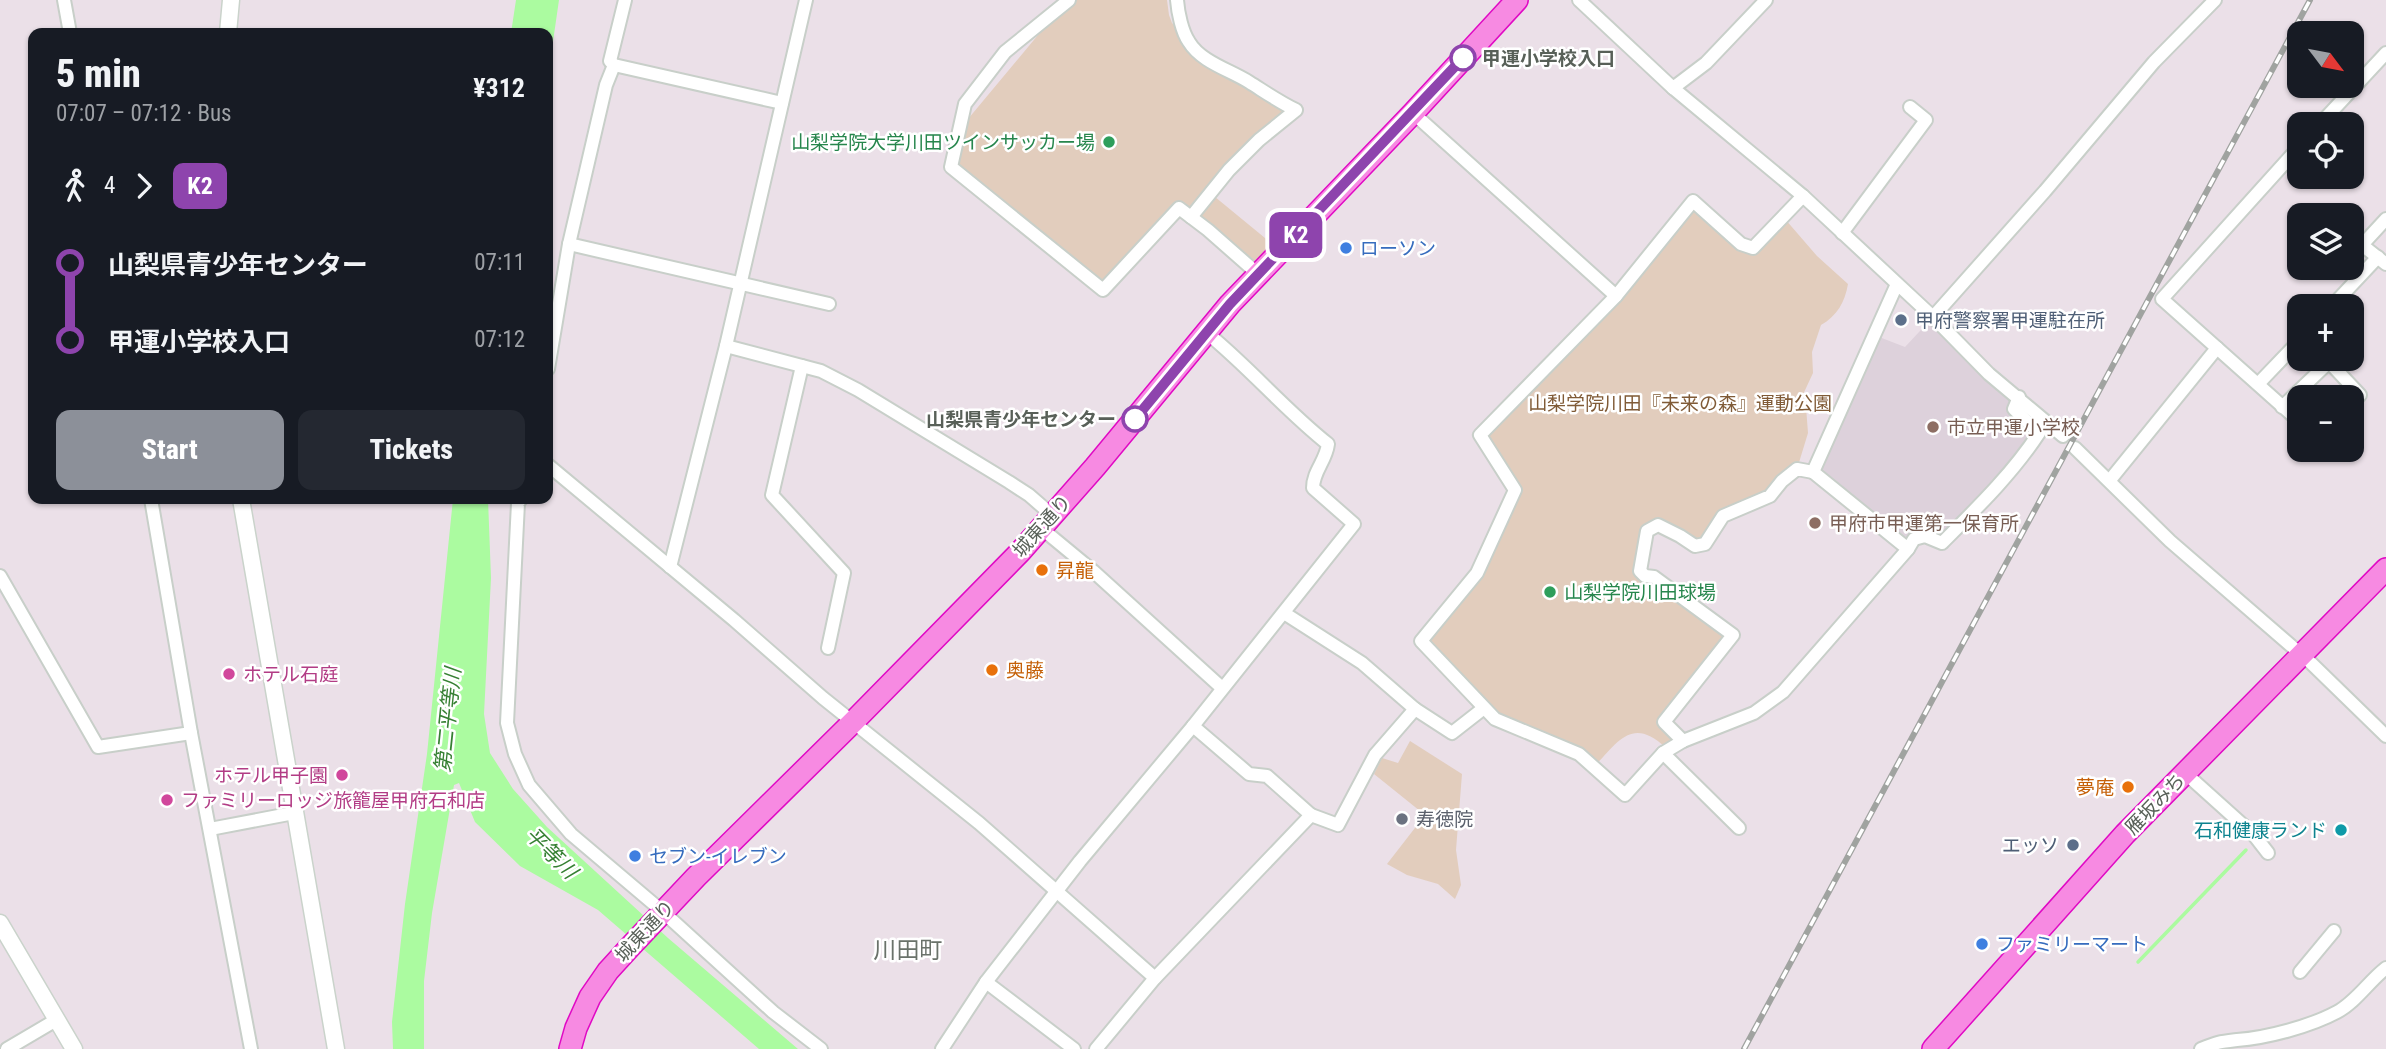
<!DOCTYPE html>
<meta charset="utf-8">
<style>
body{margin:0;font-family:"Roboto Condensed","Noto Sans JP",sans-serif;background:#242831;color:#f1f3f6;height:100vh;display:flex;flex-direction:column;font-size:26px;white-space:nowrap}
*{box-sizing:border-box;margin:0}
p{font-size:23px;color:#9ea1a6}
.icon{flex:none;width:38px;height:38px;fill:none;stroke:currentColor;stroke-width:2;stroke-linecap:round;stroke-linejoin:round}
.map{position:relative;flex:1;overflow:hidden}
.drawer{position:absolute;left:28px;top:28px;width:525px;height:476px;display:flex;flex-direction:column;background:#171b24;border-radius:14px;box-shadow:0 2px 5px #0004}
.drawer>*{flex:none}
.badge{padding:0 14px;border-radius:10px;font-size:24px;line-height:46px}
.needle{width:46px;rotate:122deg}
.controls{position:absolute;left:2287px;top:21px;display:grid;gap:14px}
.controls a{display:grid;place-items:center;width:77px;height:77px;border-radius:14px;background:#171b24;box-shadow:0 2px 5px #0004;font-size:35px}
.map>.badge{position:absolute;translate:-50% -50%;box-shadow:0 0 0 4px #fff}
.legs{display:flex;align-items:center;gap:10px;height:77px;padding:0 28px;font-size:23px}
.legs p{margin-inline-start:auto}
.head{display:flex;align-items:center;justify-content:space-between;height:119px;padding:0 28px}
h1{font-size:38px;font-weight:800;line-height:52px}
.button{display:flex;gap:14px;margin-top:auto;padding:14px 28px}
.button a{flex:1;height:80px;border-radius:14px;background:#8c9099;color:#fff;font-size:28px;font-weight:800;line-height:80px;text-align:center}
.button a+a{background:#242831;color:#f1f3f6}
ul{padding:0 28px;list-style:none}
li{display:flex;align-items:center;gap:24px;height:77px;font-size:26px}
li i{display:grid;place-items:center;width:10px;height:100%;margin:0 9px;background:currentColor}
li i::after{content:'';width:18px;height:18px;margin:-9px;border:5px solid;border-radius:50%;background:#171b24}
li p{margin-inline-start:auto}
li:first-child i{background:linear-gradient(#0000 50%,currentColor 0)}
li:last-child i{background:linear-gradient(currentColor 50%,#0000 0)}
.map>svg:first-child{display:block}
</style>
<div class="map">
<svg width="2386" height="1049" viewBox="0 0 2386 1049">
<rect width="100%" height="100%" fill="#ebe0e8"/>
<path fill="#ddd1db" d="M1933,317L1989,374L2039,433L1942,543L1925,536L1908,549L1813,472L1874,335L1905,347Z"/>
<g fill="#e2cdbd">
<path d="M1076,0H1167L1169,15L1172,23L1182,33L1186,46L1287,110L1209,192L1276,247L1256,269L1178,203L1105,282L958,166L968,119L1038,35Z"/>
<path d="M1693,201L1743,250L1785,219L1817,256L1848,284C1845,302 1837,316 1821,325L1812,352L1813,373L1800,401L1806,407L1808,433L1797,469L1770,496L1723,516L1705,544L1658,525L1647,532L1640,571L1733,635L1665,721L1683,741L1666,748C1633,717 1619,740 1595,766L1495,719L1421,641L1459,598L1514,491L1480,435L1616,296Z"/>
<path d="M1410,741L1462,774L1456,850L1461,885L1455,899L1438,884L1407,875L1387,864L1425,815L1374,774L1382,758L1398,763Z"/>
</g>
<g fill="#abfba0">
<path d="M516,0H559L548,76V33H511Z"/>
<path d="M453,499H488L491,578L484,714L490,753L513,789L547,827L668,938L798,1049H759L598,910L520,866L475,822L459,783L454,785L432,913L424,981V1049H393L392,1022L405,904L427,754Z"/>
</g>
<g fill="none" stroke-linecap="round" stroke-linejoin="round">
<path stroke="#abfba0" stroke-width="3.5" d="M2138,962L2246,850"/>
<g stroke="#c8cfc9" stroke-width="16">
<g id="street">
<path d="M64,0L70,33"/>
<path d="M625,0L610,61L614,65L782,103"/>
<path d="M1069,0L1005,52L965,104L951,167L1103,290L1179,208L1208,230L1258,274"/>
<path d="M1177,0C1178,13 1182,32 1189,42C1201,62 1230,70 1249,82C1265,92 1279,102 1296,110L1259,140L1229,170L1191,217"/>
<path d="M1579,0L1673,88L1706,63L1766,0"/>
<path d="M1673,88L1803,196"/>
<path d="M1413,113L1616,296"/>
<path d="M2320,124L2386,53"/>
<path d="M2300,146L2162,299L2300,422"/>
<path d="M2386,219L2362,245L2386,264"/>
<path d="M1842,233L1926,120L1910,107"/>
<path d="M569,244L829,304"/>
<path d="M1897,284L1813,472L1908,549L1783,692L1754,713L1683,741L1663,753L1625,795L1579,754L1495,719L1421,641L1477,573L1515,490L1480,435L1616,296L1693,201L1741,244L1753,248L1803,196L1933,317L1989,374L2063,436"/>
<path d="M2332,306L2378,257"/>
<path d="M1933,317L2045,191L2154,62L2215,0"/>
<path d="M726,346L821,371L858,390L1009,482L1029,495L1052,515"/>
<path d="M802,366L772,495L844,573L828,648"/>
<path d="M548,369L569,244L606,85L614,65"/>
<path d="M2258,384L2300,340"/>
<path d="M2282,407L2329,362L2360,395L2352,402"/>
<path d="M2075,448L2170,541L2311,663L2386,736"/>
<path d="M548,465L734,620L823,698L979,823L1155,978"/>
<path d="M2110,480L2217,348"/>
<path d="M151,499L191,733L251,1049"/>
<path d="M521,499L518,503L507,723L515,754L529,785L571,834L662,911L773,1012L821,1049"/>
<path d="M1041,528L1093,571L1222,688"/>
<path d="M1908,549L1914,539L1925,536L1942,543C1977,508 2012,474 2039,433L2014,409L2019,397"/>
<path d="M670,567L726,346L806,0"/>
<path d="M0,576L98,747L191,733"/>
<path d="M1284,613L1362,663L1415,709"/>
<path d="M1193,726L1249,774L1267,776L1311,815"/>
<path d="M1683,741L1664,722L1733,635L1654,577L1645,576L1640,571L1647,531L1658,525L1680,536L1695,546L1705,544L1723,516L1770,496L1782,481L1797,469L1813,472"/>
<path d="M1663,753L1739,828"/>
<path d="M2185,773L2254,835L2268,853"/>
<path d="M210,829L294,813"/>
<path d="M2300,972L2334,931"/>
<path d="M986,982L1074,1049"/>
<path d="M7,1049L56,1020"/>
<path d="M942,1049L986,982L1080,861L1193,726L1354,524L1313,488C1313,471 1326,461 1328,444C1285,410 1250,368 1207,333"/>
<path d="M1096,1049L1155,978L1311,815L1338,825L1375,755L1415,709L1452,733L1484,708"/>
<path d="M2201,1049C2218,1042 2220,1042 2237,1040C2267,1038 2311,1026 2337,1012C2356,1002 2369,981 2386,968"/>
</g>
</g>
<g stroke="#cad3cb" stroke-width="19">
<g id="secondary">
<path d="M228,33L231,0"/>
<path d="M241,499L336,1049"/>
<path d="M0,923L74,1049"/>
</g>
</g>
<g stroke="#e00ac4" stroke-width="24">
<g id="highway">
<path d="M570,1049L576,1028L590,997L608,971L629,948L696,877L854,721L1020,552L1095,467L1230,304L1413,113L1517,0"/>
<path d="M1933,1049L2125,834L2386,569"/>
</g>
</g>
<use href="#street" stroke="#fff" stroke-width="12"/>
<use href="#secondary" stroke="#fff" stroke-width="16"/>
<use href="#highway" stroke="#f78ae2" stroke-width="21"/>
<g stroke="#a0a3a0" stroke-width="6">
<path id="rail" d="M1744,1049L2310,0"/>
</g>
<use href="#rail" stroke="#fff" stroke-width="3.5" stroke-dasharray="10" stroke-linecap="butt"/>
</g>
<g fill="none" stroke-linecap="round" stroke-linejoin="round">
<g stroke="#fff" stroke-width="16">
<path id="line-1" d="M1135,419L1230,304L1463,58"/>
</g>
<use href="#line-1" stroke="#8e44ad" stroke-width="10"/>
</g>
<g fill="#fff" stroke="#8e44ad" stroke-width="3.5">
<circle cx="1463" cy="58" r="12"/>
<circle cx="1135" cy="419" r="12"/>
</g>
<g fill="#2e9e5b" stroke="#fff" stroke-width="2.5">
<circle cx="1109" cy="142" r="7"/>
<circle cx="1550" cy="592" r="7"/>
</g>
<g fill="#3f7fe0" stroke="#fff" stroke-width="2.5">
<circle cx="1346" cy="248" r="7"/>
<circle cx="635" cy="856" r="7"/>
<circle cx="1982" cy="944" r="7"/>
</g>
<g fill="#5c6f8a" stroke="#fff" stroke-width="2.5">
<circle cx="1901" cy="320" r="7"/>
<circle cx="2073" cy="845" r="7"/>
</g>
<g fill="#8d6e63" stroke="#fff" stroke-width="2.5">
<circle cx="1933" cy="427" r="7"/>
<circle cx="1815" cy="523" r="7"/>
</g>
<g fill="#e8710a" stroke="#fff" stroke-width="2.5">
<circle cx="1042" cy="570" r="7"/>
<circle cx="992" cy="670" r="7"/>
<circle cx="2128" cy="787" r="7"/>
</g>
<g fill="#d1479c" stroke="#fff" stroke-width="2.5">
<circle cx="229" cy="674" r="7"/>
<circle cx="342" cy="775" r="7"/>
<circle cx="167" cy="800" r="7"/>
</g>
<circle fill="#6b7280" stroke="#fff" stroke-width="2.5" cx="1402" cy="819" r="7"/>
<circle fill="#0f9aa8" stroke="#fff" stroke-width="2.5" cx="2341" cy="830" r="7"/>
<g text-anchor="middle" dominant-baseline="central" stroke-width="5" stroke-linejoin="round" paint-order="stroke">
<g font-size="19" font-weight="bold" fill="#586058" stroke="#fff" text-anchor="start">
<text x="1482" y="58">甲運小学校入口</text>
<text x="1116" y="419" text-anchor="end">山梨県青少年センター</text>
</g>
<g font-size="19" fill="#27864d" stroke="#fff" text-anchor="end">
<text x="1095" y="142">山梨学院大学川田ツインサッカー場</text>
<text x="1564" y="592" text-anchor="start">山梨学院川田球場</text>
</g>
<g font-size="19" fill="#366cbe" stroke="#fff" text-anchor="start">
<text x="1360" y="248">ローソン</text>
<text x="649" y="856">セブン-イレブン</text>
<text x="1996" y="944">ファミリーマート</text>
</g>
<g font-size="19" fill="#4e5e75" stroke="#fff" text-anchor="start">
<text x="1915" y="320">甲府警察署甲運駐在所</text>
<text x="2059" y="845" text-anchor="end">エッソ</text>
</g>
<g font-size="19" fill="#805b37" stroke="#fff">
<text x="1680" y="403">山梨学院川田『未来の森』運動公園</text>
</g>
<g font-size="19" fill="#785e54" stroke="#fff" text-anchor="start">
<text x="1947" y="427">市立甲運小学校</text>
<text x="1829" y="523">甲府市甲運第一保育所</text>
</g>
<g font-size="19" fill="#586058" stroke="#fff">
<text transform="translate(1042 526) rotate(-48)">城東通り</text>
<text transform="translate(2155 804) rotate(-46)">雁坂みち</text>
<text transform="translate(645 931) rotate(-47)">城東通り</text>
</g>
<g font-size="19" fill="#c56008" stroke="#fff" text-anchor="start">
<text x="1056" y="570">昇龍</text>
<text x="1006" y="670">奥藤</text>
<text x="2114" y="787" text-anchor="end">夢庵</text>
</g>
<g font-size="19" fill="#b23c85" stroke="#fff" text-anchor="start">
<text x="243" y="674">ホテル石庭</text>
<text x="328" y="775" text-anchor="end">ホテル甲子園</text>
<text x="181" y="800">ファミリーロッジ旅籠屋甲府石和店</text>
</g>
<g font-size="19" fill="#5b616d" stroke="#fff" text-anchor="start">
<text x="1416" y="819">寿徳院</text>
</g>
<g font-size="19" fill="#0d838f" stroke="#fff" text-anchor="end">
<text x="2327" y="830">石和健康ランド</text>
</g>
<g font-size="21" font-style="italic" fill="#368033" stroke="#fff">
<text transform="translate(448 720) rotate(-84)">第二平等川</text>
<text transform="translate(551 853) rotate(45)">平等川</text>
</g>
<g font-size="23" fill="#6a726a" stroke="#fff">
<text x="908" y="950">川田町</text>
</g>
</g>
</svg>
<div class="controls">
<a><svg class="needle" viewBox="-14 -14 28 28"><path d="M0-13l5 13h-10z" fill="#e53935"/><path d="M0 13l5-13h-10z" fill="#9ea1a6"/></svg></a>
<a><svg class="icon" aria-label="locate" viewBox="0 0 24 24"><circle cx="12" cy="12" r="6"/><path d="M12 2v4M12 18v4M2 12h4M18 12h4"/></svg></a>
<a><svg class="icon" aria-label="layers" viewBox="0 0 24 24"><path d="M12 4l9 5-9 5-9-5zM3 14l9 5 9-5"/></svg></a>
<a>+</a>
<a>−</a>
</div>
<b class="badge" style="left:1296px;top:235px;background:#8e44ad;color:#fff">K2</b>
<section class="drawer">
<div class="head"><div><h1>5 min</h1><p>07:07 – 07:12 · Bus</p></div><b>¥312</b></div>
<div class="legs"><svg class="icon" aria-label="walk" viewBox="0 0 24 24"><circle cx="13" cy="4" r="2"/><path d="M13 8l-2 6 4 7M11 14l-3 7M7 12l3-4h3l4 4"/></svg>4<svg class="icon" aria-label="forward" viewBox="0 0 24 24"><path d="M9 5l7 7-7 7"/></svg><b class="badge" style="background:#8e44ad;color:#fff">K2</b></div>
<ul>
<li><i style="color:#8e44ad"></i><b>山梨県青少年センター</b><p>07:11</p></li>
<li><i style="color:#8e44ad"></i><b>甲運小学校入口</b><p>07:12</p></li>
</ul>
<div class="button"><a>Start</a><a>Tickets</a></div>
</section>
</div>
